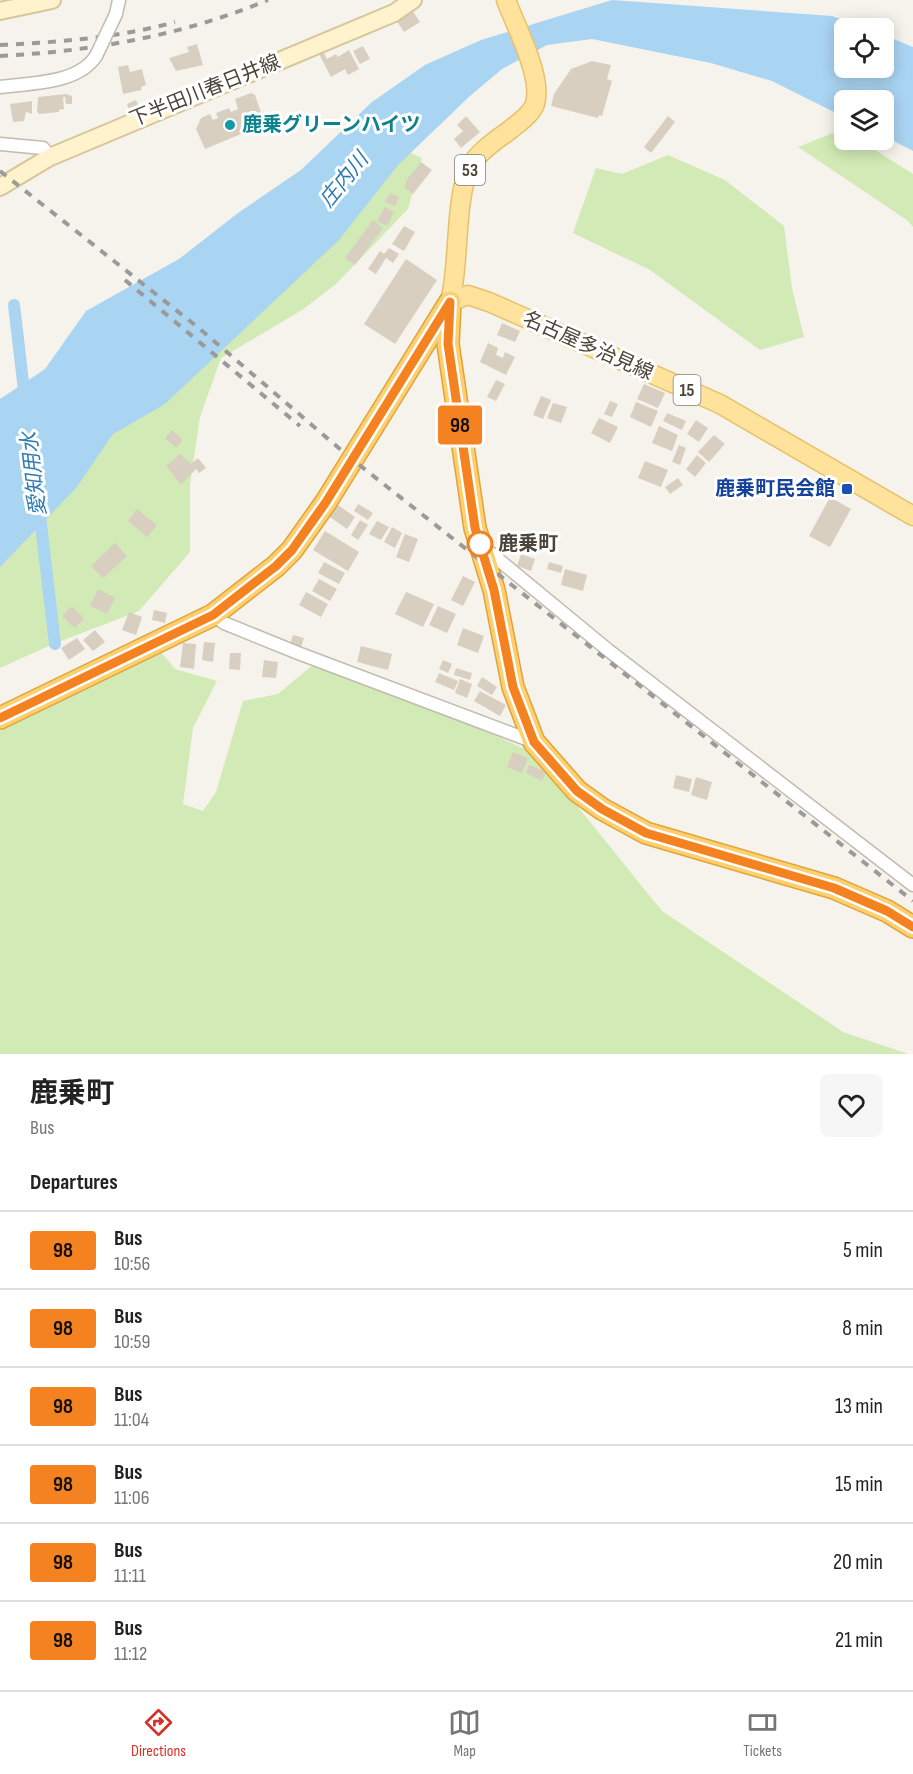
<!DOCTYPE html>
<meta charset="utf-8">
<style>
body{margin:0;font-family:"Sofia Sans Condensed","Noto Sans JP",sans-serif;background:#f6f6f6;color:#222;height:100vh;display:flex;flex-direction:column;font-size:22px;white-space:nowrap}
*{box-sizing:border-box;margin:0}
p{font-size:20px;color:#767676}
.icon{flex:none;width:33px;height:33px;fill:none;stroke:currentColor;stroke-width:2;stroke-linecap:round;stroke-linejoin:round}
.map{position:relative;height:1054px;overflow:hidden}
.sheet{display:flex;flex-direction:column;background:#fff;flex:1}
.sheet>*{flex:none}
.badge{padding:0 12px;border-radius:4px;font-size:21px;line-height:39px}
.buttons{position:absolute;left:834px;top:18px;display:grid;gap:12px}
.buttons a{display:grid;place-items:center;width:60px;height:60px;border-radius:9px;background:#fff;box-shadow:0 3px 15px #0003;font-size:30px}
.map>.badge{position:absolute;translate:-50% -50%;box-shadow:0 0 0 3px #fff}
h2{padding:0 30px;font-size:22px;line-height:54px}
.round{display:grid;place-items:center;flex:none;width:63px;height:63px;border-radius:9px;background:#f6f6f6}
.summary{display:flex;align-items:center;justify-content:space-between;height:102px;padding:0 30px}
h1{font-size:28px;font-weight:700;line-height:45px}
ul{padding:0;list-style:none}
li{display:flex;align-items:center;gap:18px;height:78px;padding:0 30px;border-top:2px solid #e0e0e0}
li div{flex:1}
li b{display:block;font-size:22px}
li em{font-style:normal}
li .badge{min-width:66px;font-weight:700;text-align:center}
.menu{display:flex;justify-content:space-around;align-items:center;height:84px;border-top:2px solid #e0e0e0;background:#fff;font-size:16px;color:#767676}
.menu a{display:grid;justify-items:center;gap:3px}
.menu .active{color:#d93025}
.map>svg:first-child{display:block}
</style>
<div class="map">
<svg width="913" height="1054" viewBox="0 0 913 1054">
<rect width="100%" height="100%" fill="#f6f3ec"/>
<g fill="#d2eab5">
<path d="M843,129L844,140H859L913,174V227L907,220L798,147Z"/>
<path d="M393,145L422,158L408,209L336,284L302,310L221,358L200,417L190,484V552L139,611L51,645L0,668V463Z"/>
<path d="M668,155L725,180L784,226L792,288L804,337L760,350L650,270L573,233L596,168L622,174Z"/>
<path d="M160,651L175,669L217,681L193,728L183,804L203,811L216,792L243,701L278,694L314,664L424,702L535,754L662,911L843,1032L909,1054H0V731Z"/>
</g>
<path fill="#a9d4f2" d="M612,0L832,16L865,28H844V68H884V35L913,47V151L884,136V100H844V117L772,81L711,63L592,39L547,45L502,69L470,96L398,165L339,240L165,404L113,434L76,488L0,567V399L45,369L86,311L179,259L238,213L301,170L372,102L425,65L481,40Z"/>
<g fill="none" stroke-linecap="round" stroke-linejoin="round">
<g stroke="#a9d4f2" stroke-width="12">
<path d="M14,305L25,399"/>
<path d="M39,508L55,644"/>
</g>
</g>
<g fill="#d8cfc1">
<path d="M412,10L420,22L404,32L396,20Z"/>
<path d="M197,44L203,65L176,71L169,58L189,52L187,47Z"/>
<path d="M363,46L370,59L360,64L353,51Z"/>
<path d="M349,50L359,69L348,75L345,69L331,77L319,54L323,51L327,59L336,54L338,57Z"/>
<path d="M592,61L611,65L607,79L612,81L602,116L599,115L598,118L551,106L554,94L571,69Z"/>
<path d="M128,65L130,72L142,69L146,85L141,87L142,90L123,94L118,67Z"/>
<path d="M251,93L255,95L265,124L205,149L196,129L201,118L210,114L213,120L218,118L216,113L229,108L231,112L238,109L235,99Z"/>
<path d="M66,94L72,96V104H66L65,97H63L64,109L59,110V112L39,114L37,111L38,97Z"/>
<path d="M136,100L140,109L130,113L127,104Z"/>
<path d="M32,101V114L26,112L24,121L13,122L10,104Z"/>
<path d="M466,116L480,132L461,148L454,139L463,131L457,125Z"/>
<path d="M668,116L675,122L651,153L644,147Z"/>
<path d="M421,162L432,170L413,194L404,187L407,183L405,182Z"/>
<path d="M390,193L399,197L395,206L385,202Z"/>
<path d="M385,207L394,212L387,226L377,221Z"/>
<path d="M373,220L383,228L355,265L345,258Z"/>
<path d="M404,226L415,232L404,251L392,244Z"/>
<path d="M389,248L399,254L393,263L386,258L376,274L368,269L380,251L384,254Z"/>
<path d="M406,259L437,280L395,344L364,324Z"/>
<path d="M502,323L520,331L515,342L497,335Z"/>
<path d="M488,343L498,348L496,355L503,358L505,352L515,357L506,375L480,362Z"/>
<path d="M496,380L505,384L496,401L487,397Z"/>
<path d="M644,384L665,393L658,408L637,399Z"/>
<path d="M541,396L551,400L543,419L533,415Z"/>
<path d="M610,401L618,404L612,417L604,414Z"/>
<path d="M636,402L658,411L651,427L630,417Z"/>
<path d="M553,403L567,407L561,423L547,418Z"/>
<path d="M667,413L686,421L682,430L663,421Z"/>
<path d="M599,418L618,427L610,443L591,433Z"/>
<path d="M696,420L708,428L699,442L687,434Z"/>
<path d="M659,426L678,435L672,451L652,443Z"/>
<path d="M172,430L183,440L176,448L165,438Z"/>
<path d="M714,435L725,444L709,462L698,452Z"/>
<path d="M679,445L686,448L680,465L672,462Z"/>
<path d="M180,454L191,464L198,458L206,468L199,473L196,469L181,485L166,466Z"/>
<path d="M697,455L706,463L695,477L686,469Z"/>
<path d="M645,461L668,470L661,487L638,478Z"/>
<path d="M678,478L683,485L670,494L665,487Z"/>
<path d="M830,497L851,509L830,547L809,536Z"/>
<path d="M335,503L355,517L347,529L327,515Z"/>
<path d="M358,504L373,513L368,520L354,511Z"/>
<path d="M137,509L157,525L147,537L128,521Z"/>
<path d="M360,520L368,525L358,540L351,535Z"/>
<path d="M377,521L389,527L381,540L369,534Z"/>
<path d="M392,527L402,533L395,548L384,542Z"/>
<path d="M325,531L359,552L348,571L313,550Z"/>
<path d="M405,534L418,539L409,562L396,557Z"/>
<path d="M115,543L127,556L103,578L91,566Z"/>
<path d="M521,554L535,559L531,571L517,566Z"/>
<path d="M324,562L345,573L339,584L318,573Z"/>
<path d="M549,562L563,566L561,573L547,569Z"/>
<path d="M565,569L587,575L583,591L561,585Z"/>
<path d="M463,576L475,582L463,606L451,600Z"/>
<path d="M319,579L337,589L330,601L312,591Z"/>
<path d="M98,589L115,598L107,614L90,606Z"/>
<path d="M306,592L328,604L321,617L299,605Z"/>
<path d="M406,592L434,604L423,627L395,614Z"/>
<path d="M72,606L84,619L75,628L62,616Z"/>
<path d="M438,606L456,614L447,633L429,625Z"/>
<path d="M154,610L167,613L165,623L152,620Z"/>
<path d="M129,612L142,617L136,635L122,630Z"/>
<path d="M463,628L484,636L478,653L457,645Z"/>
<path d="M95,630L105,642L93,651L83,640Z"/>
<path d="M293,635L304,638L301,647L290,644Z"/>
<path d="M77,638L85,649L69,660L61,648Z"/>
<path d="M204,642L215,643L213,662L202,660Z"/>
<path d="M183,643L196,644L194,669L180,667Z"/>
<path d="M361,646L392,654L388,670L357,662Z"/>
<path d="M230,653H241L240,670L229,669Z"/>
<path d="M264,660L278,662L276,678L262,677Z"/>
<path d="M443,660L452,664L448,673L439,669Z"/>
<path d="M456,668L472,673L470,680L454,675Z"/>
<path d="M439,673L458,681L454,690L435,682Z"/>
<path d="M482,677L497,687L492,695L477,686Z"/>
<path d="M460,679L472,684L467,698L455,693Z"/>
<path d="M480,691L506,705L500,716L474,701Z"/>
<path d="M513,752L528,758L522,773L507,767Z"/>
<path d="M529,765L546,772L542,781L526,773Z"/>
<path d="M676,775L692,779L689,792L673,788Z"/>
<path d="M696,777L712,782L707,800L691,795Z"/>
</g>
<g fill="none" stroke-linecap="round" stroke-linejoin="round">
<g stroke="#c2bbae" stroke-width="15">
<g id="street">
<path d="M116,14L119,0"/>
<path d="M0,87C30,83 78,84 96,56"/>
<path d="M0,144L43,148L50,157"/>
<path d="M482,546L608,650L913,885"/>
<path d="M213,615L224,623L298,653L534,742"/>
</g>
</g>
<g stroke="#d6c79b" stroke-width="20">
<g id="secondary">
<path d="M0,11L52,0"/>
<path d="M0,187L50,157L394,13L413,0"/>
</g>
</g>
<g stroke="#e6c16a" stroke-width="21">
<g id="primary">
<path d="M450,302L468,295L489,302L720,404L913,516"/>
<path d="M450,302C460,264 454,200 470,167C478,152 496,140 510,130C518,123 531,115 535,104C543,77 516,27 506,0"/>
</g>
</g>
<g stroke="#e0a43c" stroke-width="24">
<g id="highway">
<path d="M450,302L448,344L475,528L494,590L513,687L534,742L577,791L602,809L646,833L834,888L887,911L913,927"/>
<path d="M0,718L213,615L276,566L292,550L326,502L448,305"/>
</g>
</g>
<use href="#street" stroke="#fff" stroke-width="12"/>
<use href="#secondary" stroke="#fff3cd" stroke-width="16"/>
<use href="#primary" stroke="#ffe39c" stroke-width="18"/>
<use href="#highway" stroke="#ffcf6e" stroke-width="21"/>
<g stroke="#9a9a9a" stroke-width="4" stroke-dasharray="8 8" stroke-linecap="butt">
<path d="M0,45C59,42 118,38 175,22"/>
<path d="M0,56C93,51 181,36 268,0"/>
<path d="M0,171L200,329L348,456L913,901"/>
<path d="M125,280L300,426"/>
</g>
<g stroke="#c2bbae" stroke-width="15" stroke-linecap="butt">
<path id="street-bridge" d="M96,56L116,14"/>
</g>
<use href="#street-bridge" stroke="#fff" stroke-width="12"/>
</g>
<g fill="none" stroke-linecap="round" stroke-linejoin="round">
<g stroke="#fff" stroke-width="14">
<path id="line" d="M0,718L213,615L276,566L292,550L326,502L450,302L448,344L475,528L494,590L513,687L534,742L577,791L602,809L646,833L834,888L887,911L913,927"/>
</g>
<use href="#line" stroke="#f58220" stroke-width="9"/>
</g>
<circle fill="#0f9aa8" stroke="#fff" stroke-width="2" cx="230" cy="125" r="6"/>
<rect fill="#1a4fb4" stroke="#fff" stroke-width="2" x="841" y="483" width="12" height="12" rx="3"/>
<circle fill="#fff" stroke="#f58220" stroke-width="3" cx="480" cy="544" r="12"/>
<g text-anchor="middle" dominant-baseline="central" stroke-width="6" stroke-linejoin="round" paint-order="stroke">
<g fill="#fff" stroke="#817c74" stroke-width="1.5">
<rect x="455" y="155" width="30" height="30" rx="4.5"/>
<rect x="673.5" y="375" width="27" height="30" rx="4.5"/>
</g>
<g font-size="18" font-weight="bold" fill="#4b4439">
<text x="470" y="170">53</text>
<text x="687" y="390">15</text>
</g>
<g font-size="20" fill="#4b4439" stroke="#fff">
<text transform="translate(205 91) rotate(-22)">下半田川春日井線</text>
<text transform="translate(588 346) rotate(24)">名古屋多治見線</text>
</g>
<g font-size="20" font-weight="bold" fill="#0d838f" stroke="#fff" text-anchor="start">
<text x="242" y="125">鹿乗グリーンハイツ</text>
</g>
<g font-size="20" font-weight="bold" fill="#164399" stroke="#fff" text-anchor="end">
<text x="835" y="489">鹿乗町民会館</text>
</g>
<g font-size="20" font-weight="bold" fill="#4b4439" stroke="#fff" text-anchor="start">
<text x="498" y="544">鹿乗町</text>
</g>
<g font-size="21" font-style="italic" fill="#2e7ab2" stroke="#fff">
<text transform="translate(344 180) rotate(-51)">庄内川</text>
<text transform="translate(34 474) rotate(-97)">愛知用水</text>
</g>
</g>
</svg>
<div class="buttons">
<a><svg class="icon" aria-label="locate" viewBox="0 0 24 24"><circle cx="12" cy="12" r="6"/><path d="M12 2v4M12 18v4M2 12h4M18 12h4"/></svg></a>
<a><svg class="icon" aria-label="layers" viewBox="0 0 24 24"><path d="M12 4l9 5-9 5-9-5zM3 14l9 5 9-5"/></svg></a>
</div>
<b class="badge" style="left:460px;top:425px;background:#f58220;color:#111">98</b>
</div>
<section class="sheet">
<div class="summary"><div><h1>鹿乗町</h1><p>Bus</p></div><a class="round"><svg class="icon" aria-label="heart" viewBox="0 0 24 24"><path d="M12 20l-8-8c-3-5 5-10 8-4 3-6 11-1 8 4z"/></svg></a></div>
<h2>Departures</h2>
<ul>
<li><span class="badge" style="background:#f58220;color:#111">98</span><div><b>Bus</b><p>10:56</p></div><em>5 min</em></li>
<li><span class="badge" style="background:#f58220;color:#111">98</span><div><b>Bus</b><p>10:59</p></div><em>8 min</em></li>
<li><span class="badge" style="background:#f58220;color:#111">98</span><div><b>Bus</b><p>11:04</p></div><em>13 min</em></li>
<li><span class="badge" style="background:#f58220;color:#111">98</span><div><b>Bus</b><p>11:06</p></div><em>15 min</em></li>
<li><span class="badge" style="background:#f58220;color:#111">98</span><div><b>Bus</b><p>11:11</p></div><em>20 min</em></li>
<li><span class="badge" style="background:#f58220;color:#111">98</span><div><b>Bus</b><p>11:12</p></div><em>21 min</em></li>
</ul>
</section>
<nav class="menu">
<a class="active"><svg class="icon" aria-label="directions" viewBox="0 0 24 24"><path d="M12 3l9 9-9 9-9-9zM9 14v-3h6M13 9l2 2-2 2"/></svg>Directions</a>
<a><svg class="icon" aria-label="map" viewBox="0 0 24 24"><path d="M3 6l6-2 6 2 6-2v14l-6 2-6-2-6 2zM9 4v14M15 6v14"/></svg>Map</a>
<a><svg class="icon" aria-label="tickets" viewBox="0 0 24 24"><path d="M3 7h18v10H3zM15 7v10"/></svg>Tickets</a>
</nav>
